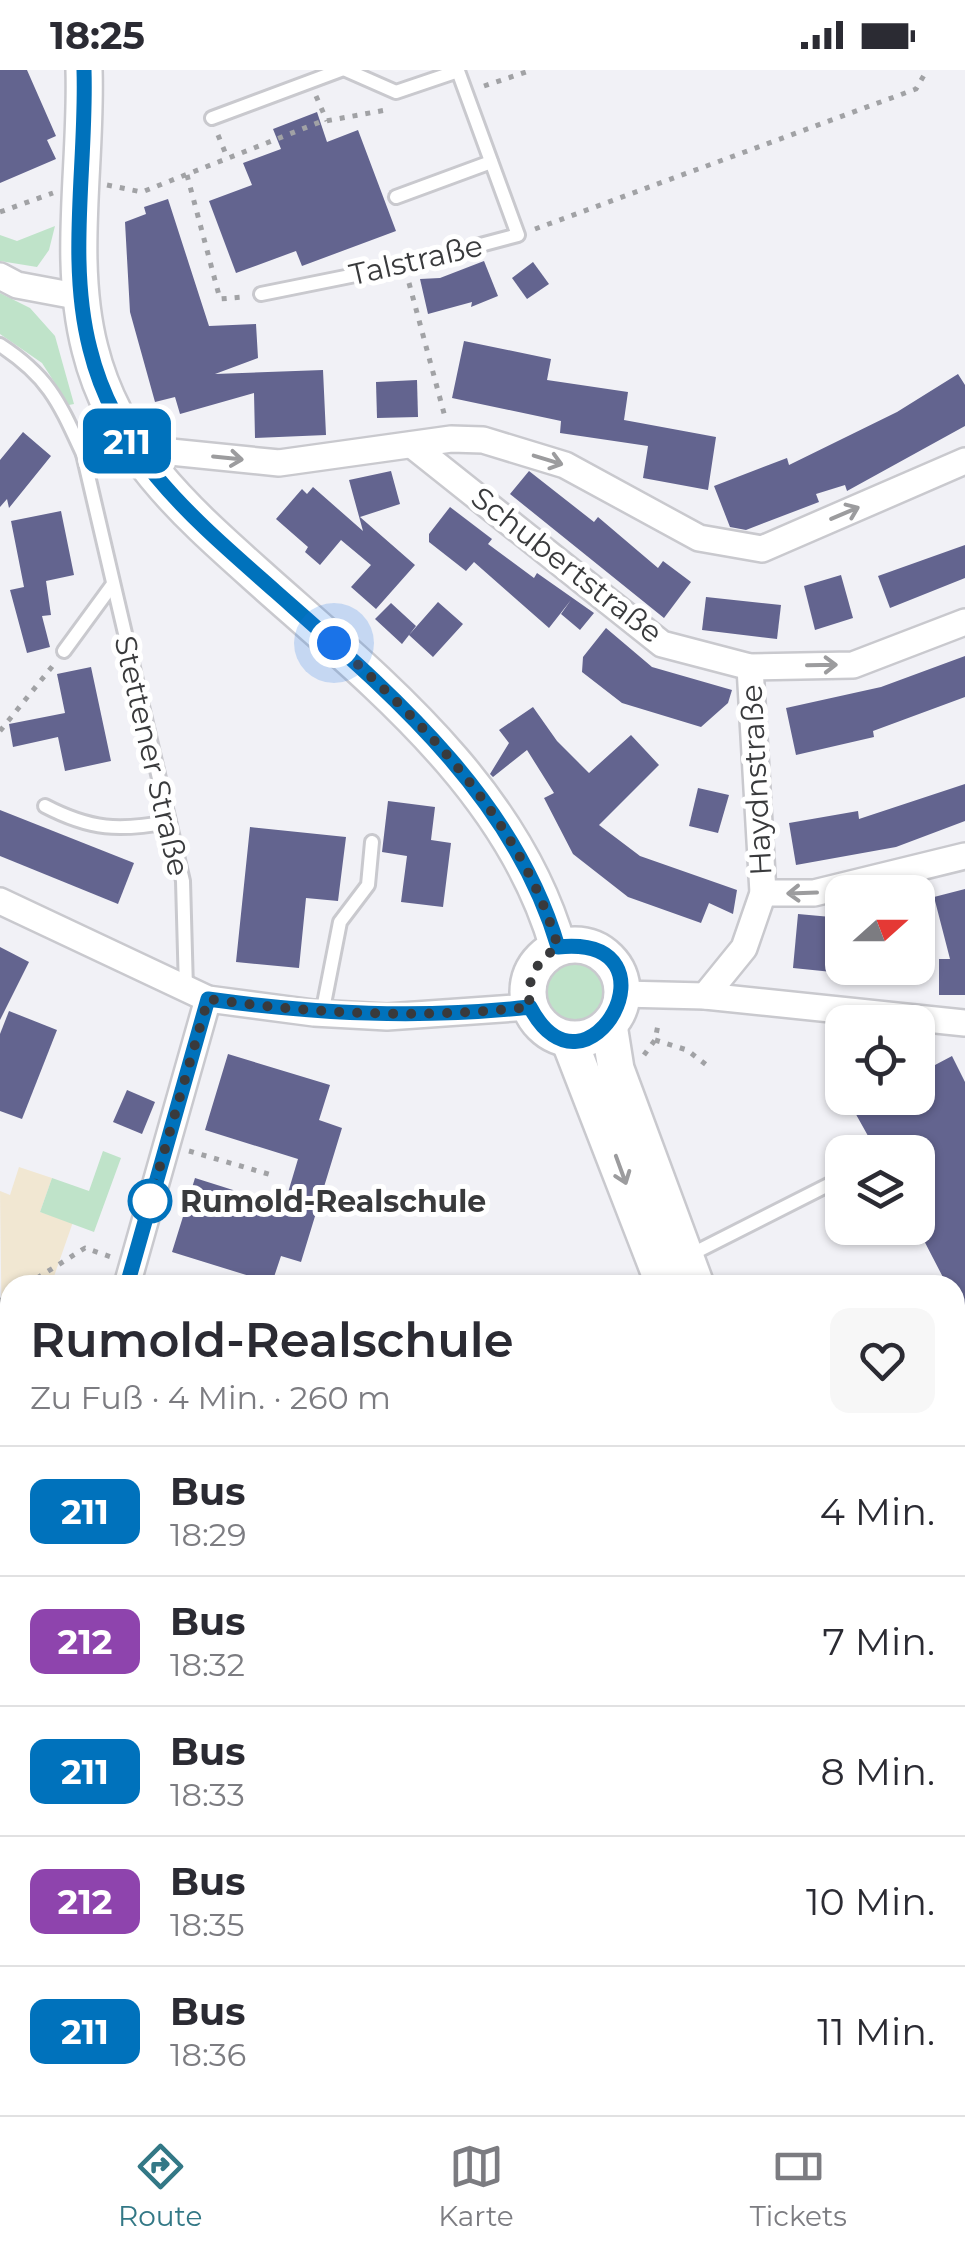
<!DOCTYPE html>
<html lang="de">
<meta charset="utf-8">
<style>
body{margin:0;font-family:Montserrat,sans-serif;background:#f7f7f7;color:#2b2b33;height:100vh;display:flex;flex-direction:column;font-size:38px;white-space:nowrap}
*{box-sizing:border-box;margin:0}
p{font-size:32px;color:#7c7c81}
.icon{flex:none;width:55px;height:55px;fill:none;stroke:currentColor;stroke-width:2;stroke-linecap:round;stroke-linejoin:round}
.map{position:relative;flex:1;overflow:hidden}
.panel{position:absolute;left:0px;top:1205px;width:965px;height:840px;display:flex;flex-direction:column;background:#fff;border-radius:30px 30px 0 0;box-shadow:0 2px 8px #0004}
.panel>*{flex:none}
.badge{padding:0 20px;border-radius:15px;font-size:35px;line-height:65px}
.needle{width:65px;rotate:69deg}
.buttons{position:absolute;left:825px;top:805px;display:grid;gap:20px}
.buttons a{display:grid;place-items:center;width:110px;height:110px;border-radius:20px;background:#fff;box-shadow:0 2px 8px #0004;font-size:50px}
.you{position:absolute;width:50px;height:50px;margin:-25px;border:8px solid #fff;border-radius:50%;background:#1a73e8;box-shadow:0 0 0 15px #1a73e833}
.map>.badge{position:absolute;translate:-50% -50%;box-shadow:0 0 0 5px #fff}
.round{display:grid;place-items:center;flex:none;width:105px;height:105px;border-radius:20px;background:#f7f7f7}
.summary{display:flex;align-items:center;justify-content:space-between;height:170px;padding:0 30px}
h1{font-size:48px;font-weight:600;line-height:75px}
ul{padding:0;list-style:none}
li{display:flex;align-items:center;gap:30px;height:130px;padding:0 30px;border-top:2px solid #e1e1e2}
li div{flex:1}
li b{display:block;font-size:38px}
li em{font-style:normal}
li .badge{min-width:110px;font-weight:700;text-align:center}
.status{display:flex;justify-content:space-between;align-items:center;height:70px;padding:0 50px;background:#fff;direction:ltr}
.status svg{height:28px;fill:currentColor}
.dock{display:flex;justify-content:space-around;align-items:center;height:140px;border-top:2px solid #e1e1e2;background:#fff;font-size:28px;color:#7c7c81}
.dock a{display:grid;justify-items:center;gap:5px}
.dock .active{color:#337886}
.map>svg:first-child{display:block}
</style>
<div class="status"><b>18:25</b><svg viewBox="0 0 49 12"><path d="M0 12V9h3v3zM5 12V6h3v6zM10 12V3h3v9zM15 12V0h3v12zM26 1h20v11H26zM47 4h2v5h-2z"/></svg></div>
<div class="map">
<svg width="965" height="2045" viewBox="0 0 965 2045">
<rect width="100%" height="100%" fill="#f1f1f6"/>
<path fill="#f1e7d2" d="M19,1097L52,1108L40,1142L73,1152L51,1215H10V1333L3,1352L0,1121L10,1125Z"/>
<g fill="#bfe3c9">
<path d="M55,156L49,180L37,197L0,191V165L17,171Z"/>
<path d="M0,223L30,238L55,266L74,334L69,335L42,293L0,264Z"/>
<circle cx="576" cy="923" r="32"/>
<path d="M103,1081L121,1088L94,1162L40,1142L52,1108L89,1121Z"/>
</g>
<g fill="#63648f">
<path d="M0,0H27L56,66L47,70L56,89L0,113Z"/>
<path d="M317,42L327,72L358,60L396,161L302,196L296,181L236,203L209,131L252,115L243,93L281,79L273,59Z"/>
<path d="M168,129L209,256L256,254L258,288L215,304L323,300L326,365L255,368L254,323L180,344L175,327L155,332L130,242L125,152L146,144L144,137Z"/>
<path d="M484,191L498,226L471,237L472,232L428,244L420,209L440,208Z"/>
<path d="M533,192L549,214L527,229L512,208Z"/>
<path d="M464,271L551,289L547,310L628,322L624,350L716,367L708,420L643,408L648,376L560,363L561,351L452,328Z"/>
<path d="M958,304L965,315V356L847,421L845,415L816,424L819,432L746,460L730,457L714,416L787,388L789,395L897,342Z"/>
<path d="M417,310L418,347L377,348L376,312Z"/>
<path d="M23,362L51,386L9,438L7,429L0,437V390Z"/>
<path d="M391,401L400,434L360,447L415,495L376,539L351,517L371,495L341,470L320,495L305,482L308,477L276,449L302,419L307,424L313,417L363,461L349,410Z"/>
<path d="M529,401L594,452L598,447L658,498L663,491L691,512L664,548L510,424Z"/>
<path d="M450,437L492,469L488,474L534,508L537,503L594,543L580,560L561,544L571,530L549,558L474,492L466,501L429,472V464Z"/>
<path d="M61,441L74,505L46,511L51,545L42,546L50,577L27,583L10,520L24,517L11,451Z"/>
<path d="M965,475V508L890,538L878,506Z"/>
<path d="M841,505L853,548L815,560L804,516Z"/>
<path d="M706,527L781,535L777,569L702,560Z"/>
<path d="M438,532L463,554L433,587L409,565L402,574L375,549L391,533L416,556L409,565Z"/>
<path d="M606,558L652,597L732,620L728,633L701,657L622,633L582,602L583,587Z"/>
<path d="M965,586V627L873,661L874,667L796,685L786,638L881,617Z"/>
<path d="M91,597L111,691L65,701L58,667L13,677L9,654L65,643L57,604Z"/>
<path d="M533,637L557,671L589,703L631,665L659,695L599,755L640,786L737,820L733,844L709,833L701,853L628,827L573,784L544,728L554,723L527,680L493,707L490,704L509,673L499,660Z"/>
<path d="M965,714V751L896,777L796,795L789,753L858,741L859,749Z"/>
<path d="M698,718L729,725L718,763L689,756Z"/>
<path d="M388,731L435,737L431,770L451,773L443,837L401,832L407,786L382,782Z"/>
<path d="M0,740L134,793L118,834L0,786Z"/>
<path d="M250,757L346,767L338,831L306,828L299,898L236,892Z"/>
<path d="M965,819V925H939V889H950L934,827Z"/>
<path d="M798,844L842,848V903L793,898Z"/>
<path d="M0,877L29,892L0,950Z"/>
<path d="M9,941L57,960L22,1049L0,1041V964Z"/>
<path d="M228,984L330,1015L319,1050L342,1058L301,1192L281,1186L272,1213L172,1182L195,1108L284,1136L298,1089L205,1060Z"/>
<path d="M952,986L965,1012V1248L955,1229V1215H947L918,1159V1082H877L853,1039L872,1028H918V1004Z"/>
<path d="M127,1020L155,1032L142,1064L113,1052Z"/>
</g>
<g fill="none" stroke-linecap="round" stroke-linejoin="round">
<g stroke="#c9c9ce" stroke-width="18">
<g id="service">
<path d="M212,48L341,0"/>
<path d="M396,127L491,92"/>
<path d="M261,224L405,195L518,165L458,1L396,22L346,0"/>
<path d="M0,275C49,307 59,332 83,384"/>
<path d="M116,352L83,384L183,811L186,919"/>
<path d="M64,581L113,514"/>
<path d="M45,736C91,760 119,761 169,752"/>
<path d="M322,944L340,852L368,815L372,772"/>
<path d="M688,1186L842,1108"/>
<path d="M2,1671L10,1674"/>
<path d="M0,1868L10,1871"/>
</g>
</g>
<g stroke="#c9c9ce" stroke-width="30">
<g id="minor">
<path d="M0,206L17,215L81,227"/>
<path d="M412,375L662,574L750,597L853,595L965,552"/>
<path d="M131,378L279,393L451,369L483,370L565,395L699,468L762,479L965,391"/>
<path d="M763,823H814L965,786"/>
<path d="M0,831L208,929L314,943L387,947L530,937"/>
<path d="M622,924L705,926L965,953"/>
<path d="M705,926L744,878L763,823L750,597"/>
<path d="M127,1215L208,929"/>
<path d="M36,2035L38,2045"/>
</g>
</g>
<g stroke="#c9c9ce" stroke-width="35">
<path id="tertiary" d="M107,2045L122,2035"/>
</g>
<g stroke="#c9c9ce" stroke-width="40">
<g id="secondary">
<path d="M84,0C87,92 67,190 90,279C116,384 192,447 269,516C384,618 514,723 558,877"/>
<circle cx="575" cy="922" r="47"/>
<path d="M609,955L616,999L696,1215"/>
<path d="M569,970L664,1215"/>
<path d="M949,2035L952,2045"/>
</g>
</g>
<g stroke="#a1a2a5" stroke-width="5" stroke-dasharray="5 8" stroke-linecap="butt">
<path d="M484,16L532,0"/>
<path d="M316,26L327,51"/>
<path d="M218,65L227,87"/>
<path d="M187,105L220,229L243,227"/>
<path d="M107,115L142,122L320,52L386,40"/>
<path d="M0,142L53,123"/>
<path d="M535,159L916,19L927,0"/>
<path d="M409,213L445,347"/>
<path d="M0,661L55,593"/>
<path d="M655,970L687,980L709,997"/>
<path d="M644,985L655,970L659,950"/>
<path d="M189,1081L275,1106"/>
<path d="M26,1215L85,1178L111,1187"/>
<path d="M0,1231L10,1225"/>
<path d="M0,1344L10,1350"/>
<path d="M955,1546L965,1541"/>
<path d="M0,1627L10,1629"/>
<path d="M955,1980L964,2011"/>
<path d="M0,2017L10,1998"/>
</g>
<use href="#service" stroke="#fff" stroke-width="12"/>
<use href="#minor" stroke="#fff" stroke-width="25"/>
<use href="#tertiary" stroke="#fff" stroke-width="30"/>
<use href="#secondary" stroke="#fff" stroke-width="35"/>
</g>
<defs><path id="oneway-shaft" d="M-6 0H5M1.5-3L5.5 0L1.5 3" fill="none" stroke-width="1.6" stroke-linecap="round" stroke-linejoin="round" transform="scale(2.5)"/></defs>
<g stroke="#9c9c9e">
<use href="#oneway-shaft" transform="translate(228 388) rotate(6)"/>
<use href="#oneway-shaft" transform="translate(548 390) rotate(17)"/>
<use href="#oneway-shaft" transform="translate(845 443) rotate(-23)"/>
<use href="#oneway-shaft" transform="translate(822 595) rotate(-1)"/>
<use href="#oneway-shaft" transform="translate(802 823) rotate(178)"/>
<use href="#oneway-shaft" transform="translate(621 1100) rotate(70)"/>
</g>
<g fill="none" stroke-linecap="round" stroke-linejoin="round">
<g stroke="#fff" stroke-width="22">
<path id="line" d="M84,0C87,92 67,190 90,279C116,386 196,451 275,521C388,621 514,726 558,877C687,864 587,1045 530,937C420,949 317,944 208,929L127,1215"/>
</g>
<use href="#line" stroke="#0072bc" stroke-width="15"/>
<path stroke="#393a3c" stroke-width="10" stroke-dasharray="0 18" d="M150,1131L208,929C317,944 420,949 530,937C526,910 535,892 558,877C522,753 428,657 334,573"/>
</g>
<circle fill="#fff" stroke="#0072bc" stroke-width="5" cx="150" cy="1131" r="20"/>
<g text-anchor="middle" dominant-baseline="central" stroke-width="10" stroke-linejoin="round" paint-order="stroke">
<g font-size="30" fill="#393a3c" stroke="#fff">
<text transform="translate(416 190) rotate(-13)">Talstraße</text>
<text transform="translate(567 495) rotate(38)">Schubertstraße</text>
<text transform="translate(152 686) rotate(77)">Stettener Straße</text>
<text transform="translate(756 710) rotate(-93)">Haydnstraße</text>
</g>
<g font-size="30" font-weight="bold" fill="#393a3c" stroke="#fff" text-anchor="start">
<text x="180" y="1131">Rumold-Realschule</text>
</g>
</g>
</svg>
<div class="buttons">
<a><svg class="needle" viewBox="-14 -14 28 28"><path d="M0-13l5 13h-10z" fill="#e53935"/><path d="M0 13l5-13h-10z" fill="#7c7c81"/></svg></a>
<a><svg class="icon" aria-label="locate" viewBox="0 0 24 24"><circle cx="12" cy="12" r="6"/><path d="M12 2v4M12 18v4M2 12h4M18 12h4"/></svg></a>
<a><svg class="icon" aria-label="layers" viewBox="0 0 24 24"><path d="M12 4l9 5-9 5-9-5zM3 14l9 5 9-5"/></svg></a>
</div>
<div class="you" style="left:334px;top:573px"></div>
<b class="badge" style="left:127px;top:371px;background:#0072bc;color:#fff">211</b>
<section class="panel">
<div class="summary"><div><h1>Rumold-Realschule</h1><p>Zu Fuß · 4 Min. · 260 m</p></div><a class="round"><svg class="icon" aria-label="heart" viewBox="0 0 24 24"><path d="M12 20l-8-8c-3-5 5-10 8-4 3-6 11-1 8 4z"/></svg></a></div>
<ul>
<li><span class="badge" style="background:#0072bc;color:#fff">211</span><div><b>Bus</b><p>18:29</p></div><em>4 Min.</em></li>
<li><span class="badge" style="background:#8e44ad;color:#fff">212</span><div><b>Bus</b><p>18:32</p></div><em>7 Min.</em></li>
<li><span class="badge" style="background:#0072bc;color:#fff">211</span><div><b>Bus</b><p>18:33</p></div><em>8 Min.</em></li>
<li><span class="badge" style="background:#8e44ad;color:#fff">212</span><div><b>Bus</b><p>18:35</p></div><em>10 Min.</em></li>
<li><span class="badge" style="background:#0072bc;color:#fff">211</span><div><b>Bus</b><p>18:36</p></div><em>11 Min.</em></li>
</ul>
</section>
</div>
<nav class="dock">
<a class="active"><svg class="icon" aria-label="directions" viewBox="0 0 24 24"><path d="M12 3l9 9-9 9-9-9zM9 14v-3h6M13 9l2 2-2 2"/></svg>Route</a>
<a><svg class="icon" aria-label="map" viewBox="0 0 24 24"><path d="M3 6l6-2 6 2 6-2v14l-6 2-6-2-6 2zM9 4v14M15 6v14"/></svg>Karte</a>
<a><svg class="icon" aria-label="tickets" viewBox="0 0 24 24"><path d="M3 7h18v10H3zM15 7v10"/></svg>Tickets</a>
</nav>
